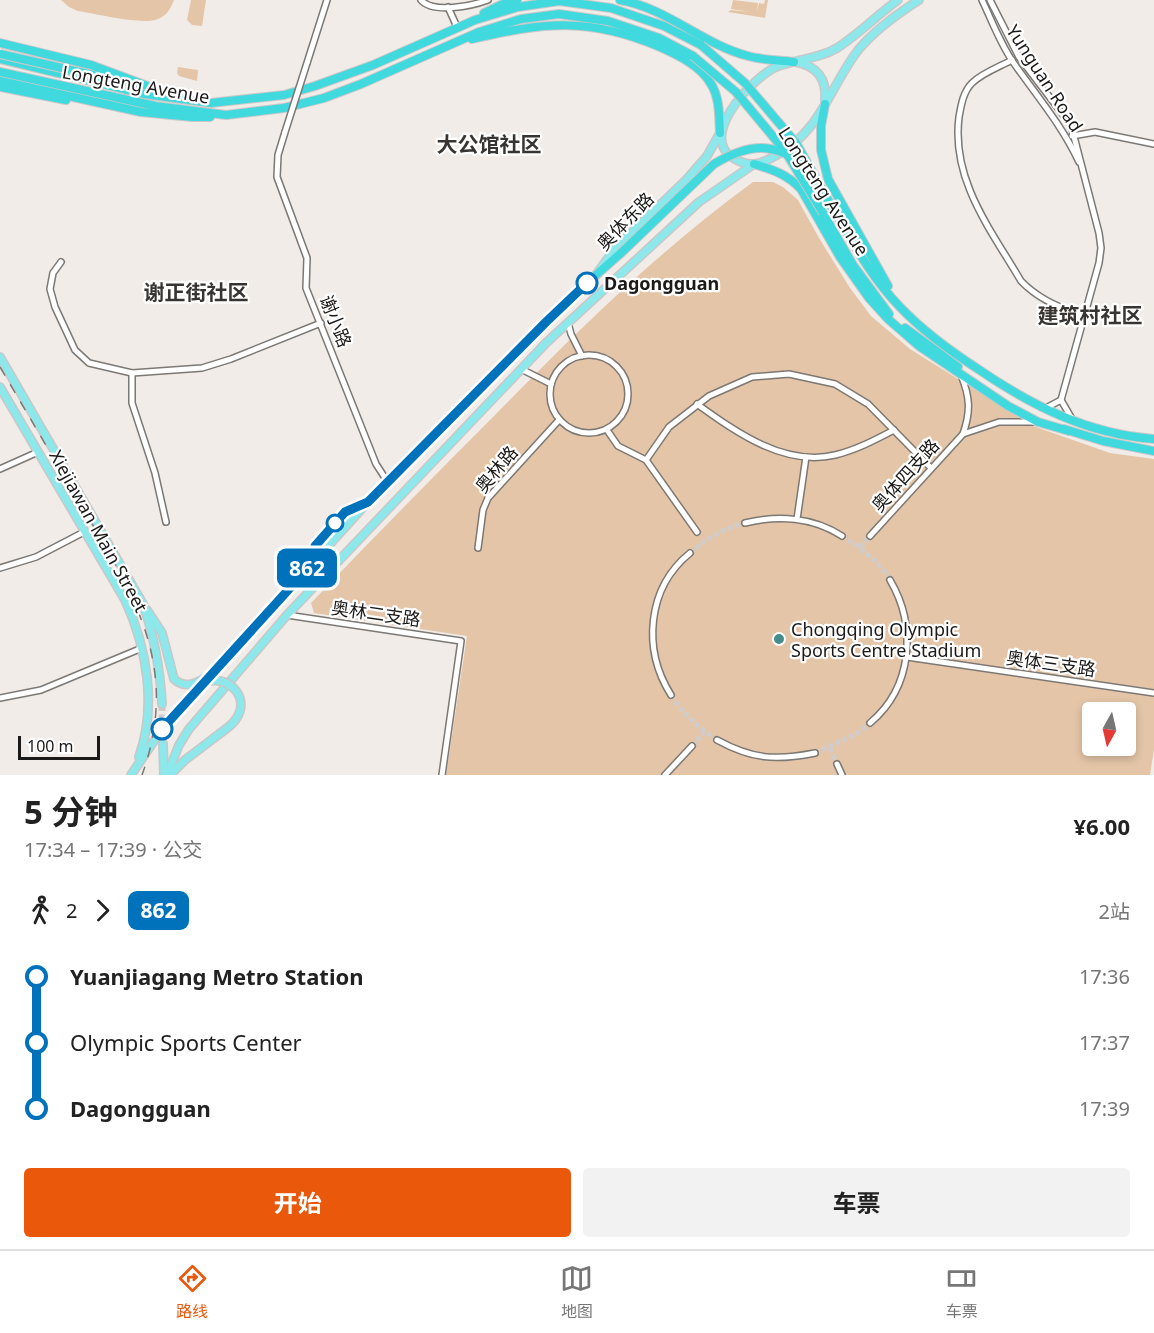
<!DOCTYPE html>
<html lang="zh">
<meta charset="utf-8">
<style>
body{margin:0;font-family:"Noto Sans","Noto Sans SC",sans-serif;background:#f2f2f2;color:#222;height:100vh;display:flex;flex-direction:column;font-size:22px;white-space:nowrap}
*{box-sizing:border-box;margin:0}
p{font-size:20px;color:#767676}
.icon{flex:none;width:33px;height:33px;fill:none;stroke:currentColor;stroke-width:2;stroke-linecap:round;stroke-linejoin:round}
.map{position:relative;height:775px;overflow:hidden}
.panel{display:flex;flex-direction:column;background:#fff;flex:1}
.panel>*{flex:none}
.badge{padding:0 12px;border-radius:9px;font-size:21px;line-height:39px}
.needle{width:39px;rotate:188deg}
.fabs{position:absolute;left:1082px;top:702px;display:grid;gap:12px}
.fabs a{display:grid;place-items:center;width:54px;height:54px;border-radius:6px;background:#fff;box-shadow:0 3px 9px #0003;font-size:30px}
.scale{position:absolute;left:18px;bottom:15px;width:82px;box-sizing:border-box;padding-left:6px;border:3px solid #1c1a19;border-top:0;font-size:16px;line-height:21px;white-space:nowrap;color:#1c1a19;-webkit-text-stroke:4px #fff;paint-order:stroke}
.map>.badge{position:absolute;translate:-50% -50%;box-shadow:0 0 0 3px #fff}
.legs{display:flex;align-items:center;gap:9px;height:66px;padding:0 24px;font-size:20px}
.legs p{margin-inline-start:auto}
.headline{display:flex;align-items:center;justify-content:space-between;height:102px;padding:0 24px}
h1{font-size:33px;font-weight:700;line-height:45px}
.cta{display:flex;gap:12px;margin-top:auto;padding:12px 24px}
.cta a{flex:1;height:69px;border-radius:6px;background:#ea580c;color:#fff;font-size:24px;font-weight:700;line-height:69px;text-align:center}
.cta a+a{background:#f2f2f2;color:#222}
ul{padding:0 24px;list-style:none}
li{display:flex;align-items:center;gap:21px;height:66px;font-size:22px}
li i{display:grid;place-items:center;width:9px;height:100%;margin:0 8px;background:currentColor}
li i::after{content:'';width:15px;height:15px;margin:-8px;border:4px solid;border-radius:50%;background:#fff}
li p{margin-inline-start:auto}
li:first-child i{background:linear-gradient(#0000 50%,currentColor 0)}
li:last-child i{background:linear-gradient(currentColor 50%,#0000 0)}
.menu{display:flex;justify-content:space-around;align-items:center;height:84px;border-top:2px solid #e0e0e0;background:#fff;font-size:16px;color:#767676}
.menu a{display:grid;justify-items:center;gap:3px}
.menu .active{color:#ea580c}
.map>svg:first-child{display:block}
</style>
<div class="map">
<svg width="1154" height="775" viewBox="0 0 1154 775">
<rect width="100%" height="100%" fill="#f1ece8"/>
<g fill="#e4c5a7" fill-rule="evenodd">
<path d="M61,0H174C170,10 166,17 155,20C138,24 97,14 78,11L69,7Z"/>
<path d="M191,0H206L202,26L192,25L187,20Z"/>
<path d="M733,0L758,3L757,11L759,3L764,4L765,0H768L765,18L728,12L731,10L751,12L731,9Z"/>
<path d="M178,67L198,70L197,81L179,76L177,73Z"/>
<path d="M753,182H773L783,187L798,200L819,238L850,288L871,316L910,349L1033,426L1110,453L1154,459V749L1150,775H446L467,636L314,613L311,603C373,538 436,474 499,411C579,329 661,249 753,182ZM1092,712H1125V746H1092Z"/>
</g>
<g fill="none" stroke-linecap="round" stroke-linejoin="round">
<g stroke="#d1ccc9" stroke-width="5" stroke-dasharray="5 2.5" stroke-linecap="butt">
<path d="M842,536C860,547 878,561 890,580"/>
<path d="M860,547L870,536"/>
<path d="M690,553C706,539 724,528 745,523"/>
<path d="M671,695C682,713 699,728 717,740"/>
<path d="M692,746L704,732"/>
<path d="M830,748L837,764"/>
<path d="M815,753L858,733L870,723"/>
</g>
<path stroke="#d1ccc9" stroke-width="7" stroke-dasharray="7 3.5" stroke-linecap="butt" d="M162,704L163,744"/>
<g stroke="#7c7874" stroke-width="8">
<g id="minor">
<path d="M421,0C433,14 472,6 488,0"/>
<path d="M982,0C992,21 1000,43 1013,62C1036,95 1062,125 1079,162"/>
<path d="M990,0L1019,57L1071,125L1099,233L1101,248L1099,263L1061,400"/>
<path d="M448,7L457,27"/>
<path d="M1012,60C999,67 982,73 972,83C963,92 961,106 959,117C951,180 991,230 1021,281C1039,300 1060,307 1084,317"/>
<path d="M307,63L327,0"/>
<path d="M285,132L278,155L277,177L307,258L306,288L376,464L387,481"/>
<path d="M1072,136L1095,132L1154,144"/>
<path d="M61,262L53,273L50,289L55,307L75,350L89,363L132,373L202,368L231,359L321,323"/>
<path d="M568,323L571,334L582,356"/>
<circle cx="589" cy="394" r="39"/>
<path d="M521,369L551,384"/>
<path d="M132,373V403L155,473L166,522"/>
<path d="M961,375C970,397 971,411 963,434L999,422H1033"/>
<path d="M697,404C736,432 784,467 835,455C856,450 875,440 894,430"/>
<path d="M1046,408L1061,400L1072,419"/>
<path d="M607,430L618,446L646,460L697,532"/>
<path d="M646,460L669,427L709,396L752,377L789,374L835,384L868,404L931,468"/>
<path d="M0,469L38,452"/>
<path d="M797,519L806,457"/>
<path d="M745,523C778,515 813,517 842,536"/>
<path d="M870,536L963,434"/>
<path d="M478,548L483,510L488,498L559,420"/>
<path d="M0,568L36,557L84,532"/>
<path d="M287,615L461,641L442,775"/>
<path d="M907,657L1154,693"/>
<path d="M671,695C642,649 647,588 690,553"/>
<path d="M0,698L41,690L142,648"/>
<path d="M870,723C913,687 917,626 890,580"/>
<path d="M717,740C752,759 775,761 815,753"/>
<path d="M837,764L842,775"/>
<path d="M665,775L692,746"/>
</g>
</g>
<g stroke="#c9c8c8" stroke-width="10">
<g id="major">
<path d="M898,0C877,15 859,34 837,48C819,59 796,59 776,67C754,77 705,128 727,153C734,160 745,165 755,164C763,163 770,159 777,155C821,131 830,86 859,49C876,29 897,14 919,0"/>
<path d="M796,62C817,66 827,79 825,100"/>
<path d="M0,357L143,604C155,639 160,668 162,704"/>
<path d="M0,387L125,600C147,648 157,706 139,757"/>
<path d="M147,610L162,633L174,679C184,688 194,685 205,678"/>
<path d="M163,744L164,775"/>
<path d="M131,775L162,729L387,481L561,307L596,275L616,247L686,180L707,156L720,133"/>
<path d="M167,775L179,745L189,729L287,615L546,343L699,202L754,164"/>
<path d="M170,775L185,760L214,738"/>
</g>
</g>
<g stroke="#c9c8c8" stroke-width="10">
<g id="highway">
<path d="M620,0C667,8 702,44 748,56C762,60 779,60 794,62"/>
<path d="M484,13L503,4L517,0"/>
<path d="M472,39C545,22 589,17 660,47C678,55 701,66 711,84C720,98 719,117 720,133"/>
<path d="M0,43L91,65L158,90"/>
<path d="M0,59L144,94L211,103L284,95L315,86L373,65L475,20L518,7L559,1L611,8L664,26L701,45"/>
<path d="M0,72L155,106L226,115L284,108L324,98L361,84L479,32L521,19L559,14L608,21L659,38L693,56"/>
<path d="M88,74L132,84"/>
<path d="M0,81L141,112L192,117H210"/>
<path d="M0,87L66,100"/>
<path d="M825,104L821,126V150L828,179L888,286"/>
<path d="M754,164C773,170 787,174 801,189L840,257L869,298L888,319L919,346L1008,406L1038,422L1069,431"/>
<path d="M833,209C853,243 872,278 900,307C923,331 950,351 978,369C1032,406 1088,434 1154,439"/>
<path d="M823,213L853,265L889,314"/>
<path d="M596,275L621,253"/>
<path d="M905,328L958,367"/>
<path d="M1064,429L1103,441L1154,451"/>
</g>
</g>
<use href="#minor" stroke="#fff" stroke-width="5"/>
<use href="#major" stroke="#8ce8eb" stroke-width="7"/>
<use href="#highway" stroke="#3fd9de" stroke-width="8"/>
<path stroke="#7b7875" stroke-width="1.5" stroke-dasharray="10 10" stroke-linecap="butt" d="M0,367C27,413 54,459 81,505C134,595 181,667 142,775"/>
<g stroke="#7c7874" stroke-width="8" stroke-linecap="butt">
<path id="minor-bridge" d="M285,132L307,63"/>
</g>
<g stroke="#c9c8c8" stroke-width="10" stroke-linecap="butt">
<path id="major-bridge" d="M210,681C231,677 250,699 236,719C231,727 221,732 214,738"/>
</g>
<g stroke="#c9c8c8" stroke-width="10" stroke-linecap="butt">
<g id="highway-bridge">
<path d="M701,45L745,83L796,143L833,209"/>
<path d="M0,54L88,74"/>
<path d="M693,56L736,92L785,151L823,213"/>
<path d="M621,253L714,164C751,142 774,142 810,168"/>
</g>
</g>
<use href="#minor-bridge" stroke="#fff" stroke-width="5"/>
<use href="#major-bridge" stroke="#8ce8eb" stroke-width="7"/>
<use href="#highway-bridge" stroke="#3fd9de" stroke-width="8"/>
</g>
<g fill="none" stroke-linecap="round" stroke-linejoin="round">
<g stroke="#fff" stroke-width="14">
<path id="line-1" d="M162,729L310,566L315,546L345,512L368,502L546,322L587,283"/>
</g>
<use href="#line-1" stroke="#0072bc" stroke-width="9"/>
</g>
<g fill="#fff" stroke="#0072bc" stroke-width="3">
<circle cx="587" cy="283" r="10"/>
<circle cx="335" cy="523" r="8"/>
<circle cx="162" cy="729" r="10"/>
</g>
<circle fill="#448c8e" stroke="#fff" stroke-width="2" cx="779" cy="639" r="6"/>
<g text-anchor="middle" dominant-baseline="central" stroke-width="4.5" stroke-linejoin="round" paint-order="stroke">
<g font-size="18" fill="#1c1a19" stroke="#fff">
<text transform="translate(1045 78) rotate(57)">Yunguan Road</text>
<text transform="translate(136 84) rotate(10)">Longteng Avenue</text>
<text transform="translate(824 191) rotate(57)">Longteng Avenue</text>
<text transform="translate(625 221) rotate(-46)">奥体东路</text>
<text transform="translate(336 321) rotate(68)">谢小路</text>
<text transform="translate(496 469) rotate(-50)">奥林路</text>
<text transform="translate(905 475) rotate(-48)">奥体四支路</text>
<text transform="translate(99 531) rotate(61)">Xiejiawan Main Street</text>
<text transform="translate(376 613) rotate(8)">奥林二支路</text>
<text transform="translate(1051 663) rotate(8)">奥体三支路</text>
</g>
<g font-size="18" font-weight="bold" fill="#1c1a19" stroke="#fff" text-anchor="start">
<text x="604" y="283">Dagongguan</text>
</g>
<g font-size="18" fill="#1c1a19" stroke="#fff" text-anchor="start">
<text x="791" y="629">Chongqing Olympic<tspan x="791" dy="21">Sports Centre Stadium</tspan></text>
</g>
<g font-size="21" font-weight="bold" fill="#373431" stroke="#fff">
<text x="489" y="144">大公馆社区</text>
<text x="196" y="292">谢正街社区</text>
<text x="1090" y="315">建筑村社区</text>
</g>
</g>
</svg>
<div class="fabs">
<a><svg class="needle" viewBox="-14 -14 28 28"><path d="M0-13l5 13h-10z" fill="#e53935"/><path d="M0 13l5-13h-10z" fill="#767676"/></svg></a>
</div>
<div class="scale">100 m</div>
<b class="badge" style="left:307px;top:568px;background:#0072bc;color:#fff">862</b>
</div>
<section class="panel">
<div class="headline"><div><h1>5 分钟</h1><p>17:34 – 17:39 · 公交</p></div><b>¥6.00</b></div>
<div class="legs"><svg class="icon" aria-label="walk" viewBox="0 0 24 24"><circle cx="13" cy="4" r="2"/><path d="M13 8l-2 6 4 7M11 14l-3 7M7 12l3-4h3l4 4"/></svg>2<svg class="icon" aria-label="forward" viewBox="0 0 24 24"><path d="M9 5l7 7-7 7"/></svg><b class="badge" style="background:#0072bc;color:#fff">862</b><p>2站</p></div>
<ul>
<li><i style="color:#0072bc"></i><b>Yuanjiagang Metro Station</b><p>17:36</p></li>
<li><i style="color:#0072bc"></i><span>Olympic Sports Center</span><p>17:37</p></li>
<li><i style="color:#0072bc"></i><b>Dagongguan</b><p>17:39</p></li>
</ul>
<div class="cta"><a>开始</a><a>车票</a></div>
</section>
<nav class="menu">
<a class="active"><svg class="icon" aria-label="directions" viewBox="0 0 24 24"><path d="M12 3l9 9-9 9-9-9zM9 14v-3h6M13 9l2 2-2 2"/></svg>路线</a>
<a><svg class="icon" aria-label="map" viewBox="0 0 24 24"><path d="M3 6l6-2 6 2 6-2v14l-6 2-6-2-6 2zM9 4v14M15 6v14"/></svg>地图</a>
<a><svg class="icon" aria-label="tickets" viewBox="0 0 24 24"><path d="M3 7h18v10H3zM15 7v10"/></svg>车票</a>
</nav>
